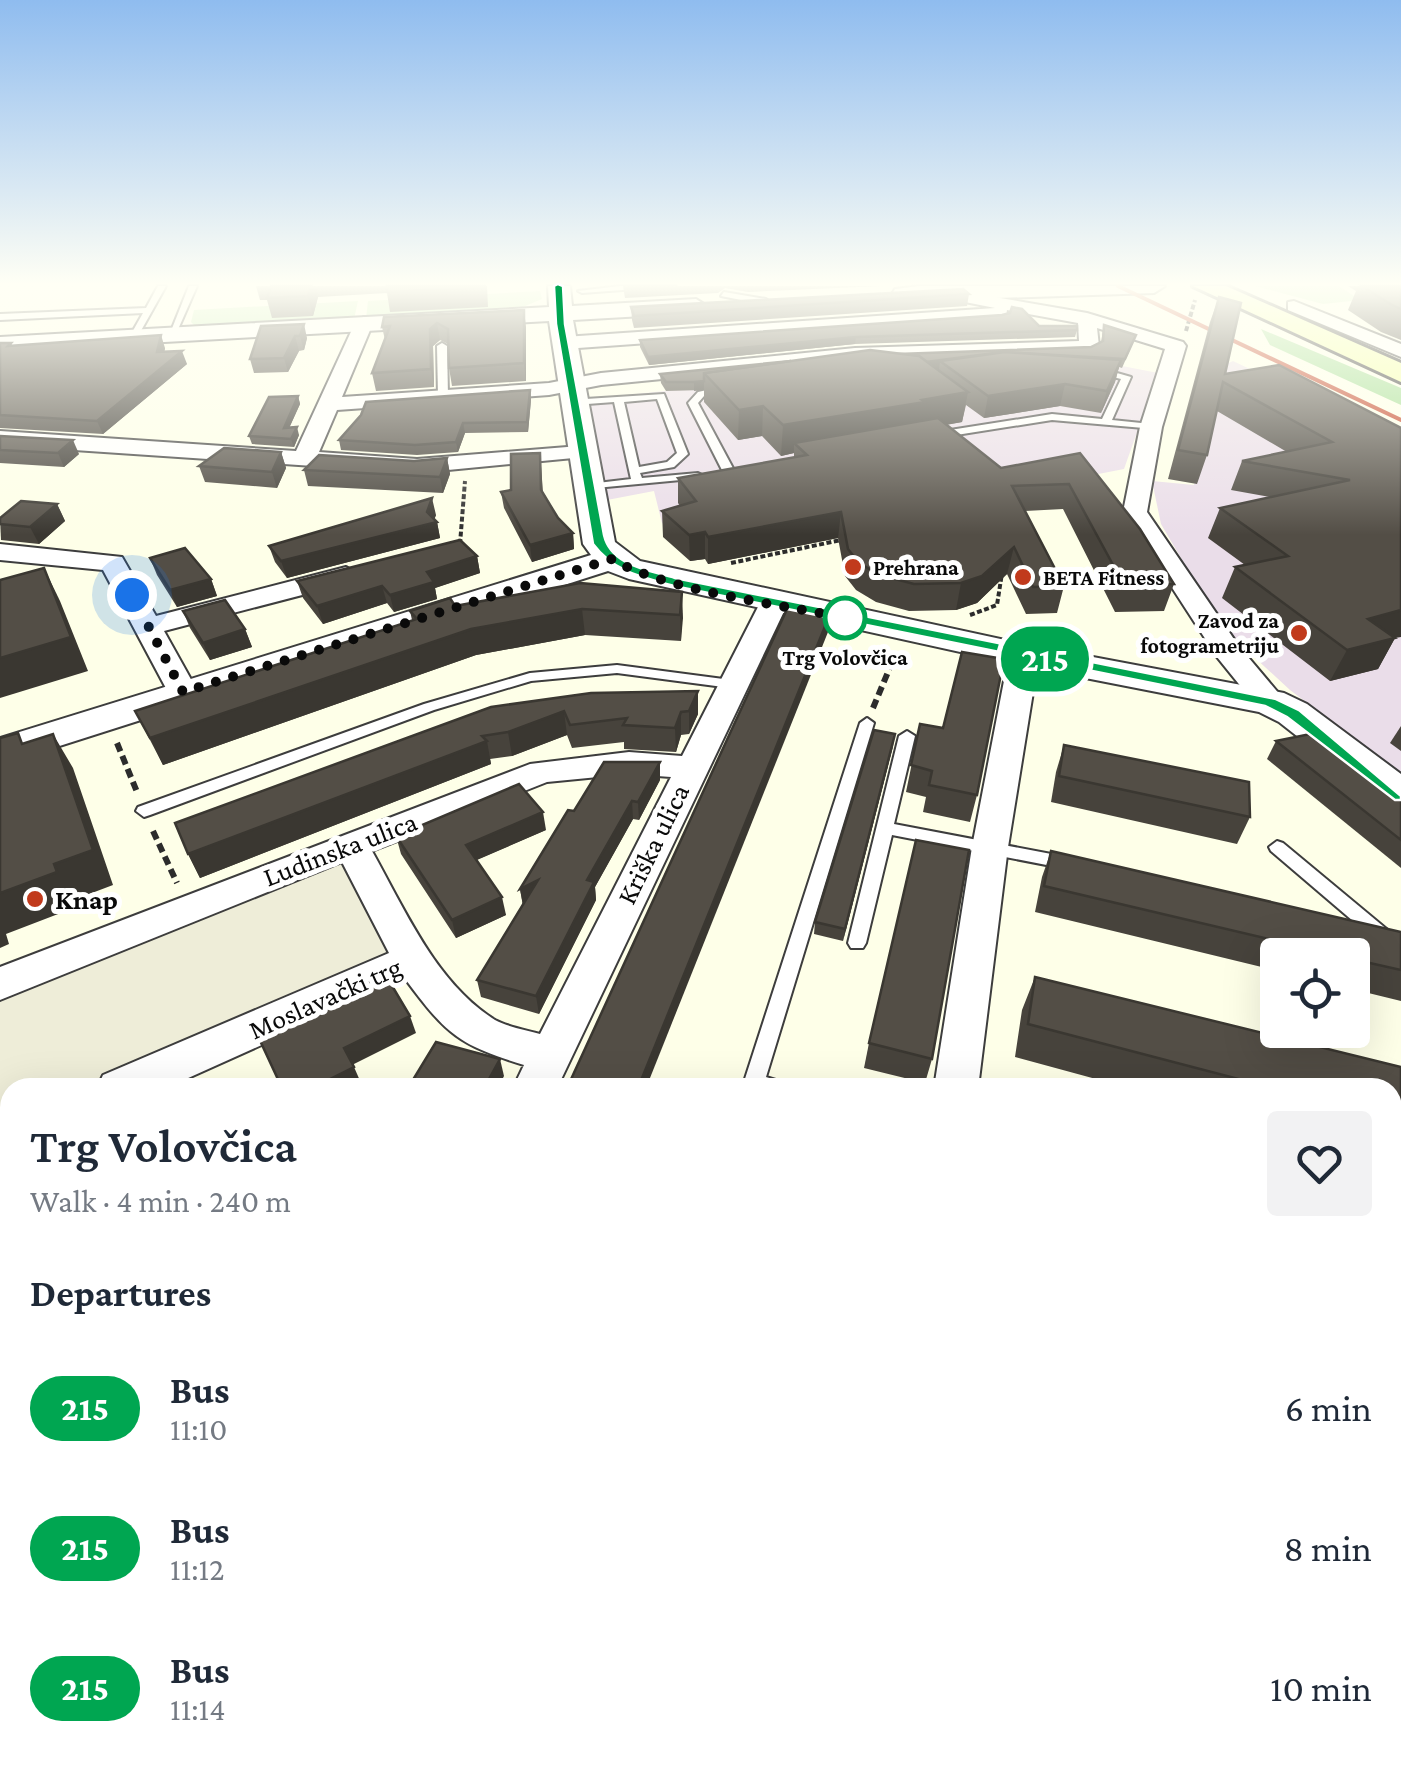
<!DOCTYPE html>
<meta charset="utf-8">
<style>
body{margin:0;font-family:"Crimson Pro",serif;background:#f2f2f3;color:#1f2937;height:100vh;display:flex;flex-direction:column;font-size:38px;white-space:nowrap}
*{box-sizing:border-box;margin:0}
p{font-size:32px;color:#747a83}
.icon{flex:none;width:55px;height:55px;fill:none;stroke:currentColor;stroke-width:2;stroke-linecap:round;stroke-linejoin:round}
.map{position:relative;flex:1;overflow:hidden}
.sheet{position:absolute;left:0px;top:1078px;width:1402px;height:702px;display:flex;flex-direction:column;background:#fff;border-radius:30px 30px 0 0;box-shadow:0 10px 40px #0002}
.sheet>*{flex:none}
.badge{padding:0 20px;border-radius:32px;font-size:35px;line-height:65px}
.tools{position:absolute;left:1260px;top:938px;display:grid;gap:20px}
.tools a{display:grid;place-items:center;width:110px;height:110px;border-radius:10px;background:#fff;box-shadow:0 10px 40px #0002;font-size:50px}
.you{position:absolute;width:50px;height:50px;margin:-25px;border:8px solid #fff;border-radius:50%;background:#1a73e8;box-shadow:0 0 0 15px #1a73e833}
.map>.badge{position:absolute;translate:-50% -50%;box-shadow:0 0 0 5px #fff}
h2{padding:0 30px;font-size:38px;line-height:90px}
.round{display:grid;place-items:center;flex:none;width:105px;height:105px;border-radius:10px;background:#f2f2f3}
.summary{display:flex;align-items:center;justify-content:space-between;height:170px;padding:0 30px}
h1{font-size:48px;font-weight:600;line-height:75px}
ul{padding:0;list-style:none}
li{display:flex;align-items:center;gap:30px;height:140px;padding:0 30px}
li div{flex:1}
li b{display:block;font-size:38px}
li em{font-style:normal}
li .badge{min-width:110px;font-weight:700;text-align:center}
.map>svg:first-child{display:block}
</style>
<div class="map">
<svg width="1401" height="1779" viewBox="0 0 1401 1779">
<rect width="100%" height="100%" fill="#feffe8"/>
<g fill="#eadde9">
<path d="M1081,358L1158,373L1124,469L698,552L662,523L654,491L607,500L590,399L793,377Z"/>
<path d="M1233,361L1401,442V774L1290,690L1239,643L1216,618L1161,524L1152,481L1194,485L1218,368Z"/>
</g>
<g fill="#c1ebb0">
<path d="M1255,286H1339L1360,300L1323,304Z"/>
<path d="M540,291L542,299L518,309L366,319L368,301Z"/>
<path d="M358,301L354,319L196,327L191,322L194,310Z"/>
</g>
<path fill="#9fdc8e" d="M1261,329L1401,388V405L1270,345Z"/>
<path fill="#eeedd8" d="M360,833L432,963L152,1087L10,1088V1151L0,1155V971Z"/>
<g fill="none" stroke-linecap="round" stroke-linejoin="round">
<g stroke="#3d3d3d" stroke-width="4">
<g id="service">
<path d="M158,286H166L138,336L134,339L130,336L143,313L0,320V314L146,308Z"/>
<path d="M189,286H197L176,334L169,336Z"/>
<path d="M620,286H676L582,293L578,291Z"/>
<path d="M724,292L766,299L770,302L766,305L721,296Z"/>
<path d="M442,343L447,346L448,396L443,399L438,396L437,346Z"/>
<path d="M1096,367L1131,377L1112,420L1151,424L1156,427L1155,429L1052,420L931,439L926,436L931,433L1052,414L1102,419L1121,379L1093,372V368Z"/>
<path d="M725,386L728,387V391L704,396L698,403L735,472L729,475L723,472L688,403L698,392Z"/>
<path d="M664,394L688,454L674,467L640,473L642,478L698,473L704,476L702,478L585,489V485L589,484L631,479L614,402L574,405L570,404V400ZM657,399L677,453L667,462L639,467L624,402Z"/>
<path d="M617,665L731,680L738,684L731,688L617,673L531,681L434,710L150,815L144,817L136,811L138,807L424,704L530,673Z"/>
<path d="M867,718L874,723L766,1077L782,1082L785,1088H742L860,723Z"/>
<path d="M907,731L915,736L894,824L1067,857L1076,863L1067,869L892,835L866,943L863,948H851L848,943L899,736Z"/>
<path d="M1277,841L1283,843L1401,941V958L1394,956L1271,851L1269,847Z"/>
<path d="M521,1770H553L550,1779H518Z"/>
<path d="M621,1770H653L650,1779H618Z"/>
</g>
</g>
<g stroke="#3d3d3d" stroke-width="4">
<g id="minor">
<path d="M971,293L1087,313L1183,342L1186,346L1162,427L1147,512L1238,645L1286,702L1281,709H1259L1217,657L1123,512L1140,427L1165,349L1097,328L1099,346L1089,352L855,360L601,385L549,395L337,410L319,452L417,459L592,445L595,450L592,455L584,457L417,473L0,445V431L296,451L355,323L364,317L373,323L342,397L549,383L601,373L855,348L1079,341L1078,323L1007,310L1006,317L1000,318L564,349L554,343L564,337L995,308L965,302V294Z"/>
<path d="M1294,301L1401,344V357L1288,310V302Z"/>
<path d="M0,544L122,557L156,616L346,567L360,575L356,581L164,631L198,692L194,699H172L168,692L103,570L0,560Z"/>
<path d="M774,595L788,603L557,1088H513L524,1065C459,1045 447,1035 406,980L166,1088H97L103,1075L389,953L342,862L0,1000V967L530,764L629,752L682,756L760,603ZM629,774L671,777L540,1034C526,1030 508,1027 495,1020C436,983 405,910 372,851L547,782Z"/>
<path d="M1024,646L1035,649L1039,655L1008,847L978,1088H934L972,847L1009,655L1013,649Z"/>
<path d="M10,1115V1157L0,1160V1118Z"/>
<path d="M1392,1219L1401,1221V1269L1392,1267Z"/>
<path d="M174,1770H241L238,1779H170Z"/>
<path d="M810,1770H876L875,1779H807Z"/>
<path d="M1168,1770H1253L1257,1779H1171Z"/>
</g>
</g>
<g stroke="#3d3d3d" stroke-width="4">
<g id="tertiary">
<path d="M548,286H570L572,306L696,299L707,306L696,313L573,320L615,542L640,561L1024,644L1284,693L1307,704L1401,774V811L1386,806L1279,722L1259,712L1024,666L629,579L608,571L0,765V738L591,555L583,544L549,321L0,351V337L549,307Z"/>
<path d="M919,286H1165L1154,293L903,301L892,294L895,289Z"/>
</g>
</g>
<g stroke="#2c2c2c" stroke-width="6">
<path id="secondary" d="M1193,286H1226L1401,363V382Z"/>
</g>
<g stroke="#2c2c2c" stroke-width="4" stroke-dasharray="5 2.5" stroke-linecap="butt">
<path d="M1186,331L1195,300"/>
<path d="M460,544L465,481"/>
<path d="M731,563L846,539"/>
<path d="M970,615L997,605L1002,573"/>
<path d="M892,662L900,653"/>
</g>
<g stroke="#2c2c2c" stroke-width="6" stroke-dasharray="9 5" stroke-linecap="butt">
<path d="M873,708L893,660"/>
<path d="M117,743L137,792"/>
<path d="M153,831L177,883"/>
</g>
<use href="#service" fill="#fff" fill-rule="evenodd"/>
<use href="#minor" fill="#fff" fill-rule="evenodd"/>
<use href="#tertiary" fill="#fff" fill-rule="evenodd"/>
<use href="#secondary" fill="#f4ffa3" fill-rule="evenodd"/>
<path stroke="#c13a1c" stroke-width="4" d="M1118,286L1401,420"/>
</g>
<g fill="#47433c">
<path d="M256,286H487L488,307L390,312L387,293L318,297L313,316L272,318L267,300H260Z"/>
<path d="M623,286H882L748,292L725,288L718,293L625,298Z"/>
<path d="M1348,286H1401V340L1381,332L1348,310L1356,291Z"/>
<path d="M969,294L967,306L634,328L632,320L631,307Z"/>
<path d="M1219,297L1225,374L1401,428L1395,638L1378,669L1330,681L1222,598L1235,567L1245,565L1208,538L1220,508L1270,497L1231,490L1242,461L1287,452L1217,411L1207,455L1197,484L1168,479L1210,322Z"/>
<path d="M384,317L526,327V381L452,386L449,368L448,344L440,340L433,346L434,387L376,391L372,373L385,340L382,327Z"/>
<path d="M1104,325L1133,343L1122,368L1119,367L1115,382L1101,413L1060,406L984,418L966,405L962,422L946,425L1001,468L1080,453L1174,584L1164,611L1115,612L1063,509L1025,511L1064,586L1057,613L1026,614L1007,574L977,603L956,610L909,611L876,602L856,590L845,576L838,538L708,564L705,559L690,561L663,537L662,511L680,506L678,503V478L794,457V453L781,456L762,436L738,440L704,402V390L666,391L661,383L660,374L897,354L1091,347L1101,342Z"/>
<path d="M261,326L307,338L304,350L299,351L288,372L254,373L250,359Z"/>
<path d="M1039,326L1077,330L1075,337L855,344L649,365L640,347V340Z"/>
<path d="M0,343H11L12,346L165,348L164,352L187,364L103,434L0,428Z"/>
<path d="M530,390L531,400L528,432L465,433L458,452L417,455L341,450L339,440Z"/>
<path d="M298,396L300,404L289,428L299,435L294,447L252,444L249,436Z"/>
<path d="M0,436L79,454L64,467L0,463Z"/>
<path d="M281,452L286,468L277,488L205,482L199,466Z"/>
<path d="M540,453L543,492L558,518L573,533L574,549L532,562L504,508L501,492L511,490Z"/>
<path d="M447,458L450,474L443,493L308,486L304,470Z"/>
<path d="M57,504L65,521L39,544L1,540L0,518Z"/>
<path d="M436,515L434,519L437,522L440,538L287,578L275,562L269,546Z"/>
<path d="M477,556L480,573L435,588L437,599L394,612L387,603L323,624L303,598L297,581Z"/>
<path d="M150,558L211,579L217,596L177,607L157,575Z"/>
<path d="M682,592L681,641L585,635L476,655L163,765L135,711L412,620L410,611L455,606Z"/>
<path d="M183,611L245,629L252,647L210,660L190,628Z"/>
<path d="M698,691V714L689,734L681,735L676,752L624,749V742L572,748L567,735L512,756L490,759L491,764L200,878L188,854L491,707Z"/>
<path d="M920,724L977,795L970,822L923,812L926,797L906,792Z"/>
<path d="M1401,726V751L1390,743Z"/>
<path d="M1276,741L1401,800V868L1267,759Z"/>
<path d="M1064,745L1250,817L1237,844L1051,802L1056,772Z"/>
<path d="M893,746L843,941L814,934L815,922Z"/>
<path d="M660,780L639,820L633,819L595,887L596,900L539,1014L481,997L477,980L523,905L520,889L574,811Z"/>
<path d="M546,830L476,860L506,915L456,938L401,854L396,836Z"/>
<path d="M1051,851L1401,932V1001L1352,989V955H1278V971L1035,912L1042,877Z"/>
<path d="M1035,977L1401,1067V1160L1392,1157V1088H1129L1015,1057L1022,1010Z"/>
<path d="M869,1043L932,1059L925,1083L864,1068Z"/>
<path d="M1392,1263L1401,1265V1367L1392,1364Z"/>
<path d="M1392,1582L1401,1585V1710L1392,1707Z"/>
<path d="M908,1771L928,1779H895V1777Z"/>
</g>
<g fill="#3a3731">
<path d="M311,286H316L318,297L313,316L308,296Z"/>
<path d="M524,310L526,327V381L524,363Z"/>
<path d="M437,323L440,340L433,346L434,387L431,369L430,329Z"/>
<path d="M304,324L307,338L304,350L300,336Z"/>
<path d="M161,335L165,348L162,364L157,352Z"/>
<path d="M295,336L299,351L288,372L284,358Z"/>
<path d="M856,337L855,344L649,365L648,357Z"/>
<path d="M182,351L187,364L103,434L97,421Z"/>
<path d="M1002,352L940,361L939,369L919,371L920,362Z"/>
<path d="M1121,360L1115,382L1101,413L1107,391Z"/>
<path d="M704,381V390L694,391V382Z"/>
<path d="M1065,384L1060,406L984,418L988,396Z"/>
<path d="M530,390L531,400L528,432L527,422Z"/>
<path d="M968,392L962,422L920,429L794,443V453L781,456L783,425Z"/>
<path d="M298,396L300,404L286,435L284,428Z"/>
<path d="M763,406L762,436L738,440L739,410Z"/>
<path d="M463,423L465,433L458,452L456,442Z"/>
<path d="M297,427L299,435L294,447L291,439Z"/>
<path d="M73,440L79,454L64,467L58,453Z"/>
<path d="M281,452L286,468L277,488L272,472Z"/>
<path d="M447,458L450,474L443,493L440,477Z"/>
<path d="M432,498L436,515L433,523L437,522L440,538L287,578L281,561L427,512Z"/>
<path d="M57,504L65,521L39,544L30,527Z"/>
<path d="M841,512L838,538L708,564V537Z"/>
<path d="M705,532V559L690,561L689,535Z"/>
<path d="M573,533L574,549L532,562L530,545Z"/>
<path d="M1014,547L1007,574L977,603L956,610L961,583Z"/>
<path d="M477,556L480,573L435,588L437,599L394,612L390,595L427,572Z"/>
<path d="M44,568L60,601L88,671L0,698V658Z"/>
<path d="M211,579L217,596L177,607L170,590Z"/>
<path d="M382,586L387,603L323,624L317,606Z"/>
<path d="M682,592L683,618L681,641L680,615Z"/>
<path d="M582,609L585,635L476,655L163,765L150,738L471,629Z"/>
<path d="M1401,610V637L1395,638L1378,669L1330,681L1347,650L1368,619Z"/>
<path d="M830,614L828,632L646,1088H638Z"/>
<path d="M245,629L252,647L210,660L203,643Z"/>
<path d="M698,691V714L689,734V711Z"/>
<path d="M564,711L567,735L512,756L508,732Z"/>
<path d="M681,712V735L676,752L675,728Z"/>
<path d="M53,734L73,768L113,885L76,899L79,906L6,934L9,944L0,948V893Z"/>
<path d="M895,734L893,746L843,941L845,929Z"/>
<path d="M487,741L491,764L200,878L188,854Z"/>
<path d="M660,762V780L639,820L638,802Z"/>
<path d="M632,801L633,819L595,887L596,900L539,1014L536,996L587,880Z"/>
<path d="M543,812L546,830L470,863L466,845Z"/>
<path d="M538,880L523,906L520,889Z"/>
<path d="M502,897L506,915L456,938L452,920Z"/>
<path d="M410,1016L416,1033L352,1065L344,1048Z"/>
<path d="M500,1059L504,1076L498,1088H484Z"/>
<path d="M354,1067L361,1083L353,1088H312Z"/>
<path d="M361,1770H374L370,1779H358Z"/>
</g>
<g fill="#534e46" stroke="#3a3731" stroke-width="2.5">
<path d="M271,286H311L308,296L267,298Z"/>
<path d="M387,286H485V287L387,292Z"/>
<path d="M1362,286H1401V309L1392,305Z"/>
<path d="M963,289L969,294L634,316L631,307Z"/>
<path d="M1219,297L1241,303L1225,374L1279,365L1401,428V610L1368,619L1395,638L1347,650L1235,567L1288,556L1220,508L1350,480L1242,461L1332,442L1223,382L1207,455L1178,450Z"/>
<path d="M1012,307L1022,309L1039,326H1077V330L856,337L648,357L640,340L1002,315L1010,313Z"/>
<path d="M524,310V363L449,368L448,329L437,323L430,329L431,369L372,373L390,326L382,327L384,317Z"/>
<path d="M304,324L300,336H295L284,358L250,359L261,326Z"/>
<path d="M1104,325L1136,335L1125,359L1002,352L926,362L919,356L897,354L1091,347L1103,341Z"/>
<path d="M161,335L157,352L182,351L97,421L0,415V343H11L8,346Z"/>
<path d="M870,350L919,356L968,392L922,400L925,402L783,425L763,406L739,410L704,373Z"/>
<path d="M1005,352L1121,360L1107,391L1065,384L988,396L940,361Z"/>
<path d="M791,361L704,373V381L694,382H666L660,374Z"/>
<path d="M530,390L527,422L463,423L456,442L415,445L339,440L361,415L366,402Z"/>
<path d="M298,396L284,428L297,427L291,439L249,436L269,397Z"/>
<path d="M938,418L1001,468L1080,453L1140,529L1174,584L1124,585L1069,484L1012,486L1064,586L1033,587L1014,547L982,576L961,583L914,584L880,575L859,563L848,549L841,512L708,537L705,532L689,535L662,511L696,501L678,478L807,455L794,443Z"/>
<path d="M0,436L73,440L58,453L0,450Z"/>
<path d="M224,448L281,452L272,472L199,466Z"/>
<path d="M540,453L541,490L558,518L573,533L530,545L501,492L511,490V454Z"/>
<path d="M319,455L414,461L447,458L440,477L304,470Z"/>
<path d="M432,498L427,512L437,522L281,561L269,546Z"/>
<path d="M21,501L57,504L30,527L0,524V518Z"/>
<path d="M460,540L477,556L427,572L434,582L390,595L382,586L317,606L297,581Z"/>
<path d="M185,548L211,579L170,590L150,558Z"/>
<path d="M44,568L71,637L0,658V580Z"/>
<path d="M580,583L682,592L680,615L582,609L471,629L150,738L135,711L417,619L410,611L450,598L455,606Z"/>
<path d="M225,600L245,629L203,643L183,611Z"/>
<path d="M788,607L830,614L638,1088H567Z"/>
<path d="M962,652L1004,659L977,795L929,785L932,771L911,765L920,724L943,728Z"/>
<path d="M698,691L689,711L681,712L675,728L623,725L627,718L570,725L564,711L508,732L482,736L487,741L188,854L175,823L491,707L591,693Z"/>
<path d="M874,730L895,734L845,929L815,922Z"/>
<path d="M18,733L22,744L53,734L93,850L54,864L57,872L0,893V738Z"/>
<path d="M1315,733L1401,800V840L1276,741Z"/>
<path d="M1064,745L1249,782L1250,817L1059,776Z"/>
<path d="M604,762H660L638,802L632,801L587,880L594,882L536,996L477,980L538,880L520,889L568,810L574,811Z"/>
<path d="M519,784L543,812L466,845L502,897L452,920L396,836Z"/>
<path d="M916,840L969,850L932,1059L869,1043Z"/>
<path d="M1051,851L1401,932V970L1352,959V955H1337L1044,886Z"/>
<path d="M385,974L410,1016L344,1048L354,1067L312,1088H282L257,1034Z"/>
<path d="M1035,977L1401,1067V1120L1392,1118V1088H1273L1028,1024Z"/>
<path d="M436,1042L500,1059L484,1088H408Z"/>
<path d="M1392,1263L1401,1265V1331L1392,1329Z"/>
<path d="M6,1305H10V1453L0,1440V1310Z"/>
<path d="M1392,1582L1401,1585V1685L1392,1682Z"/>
<path d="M255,1770H361L358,1779H251Z"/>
<path d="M561,1770H613L610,1779H558Z"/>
<path d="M662,1770H771L770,1779H660Z"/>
<path d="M908,1771L928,1779H906Z"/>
</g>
<linearGradient id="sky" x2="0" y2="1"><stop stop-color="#8fbcef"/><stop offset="0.53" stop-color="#fffff5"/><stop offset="1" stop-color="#fffff5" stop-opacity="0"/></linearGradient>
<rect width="1401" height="535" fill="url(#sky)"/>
<path fill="#00a651" stroke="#fff" stroke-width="2.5" d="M558,284L563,286L565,324L604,535C611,566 649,570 675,578L1276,699L1299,710L1401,796V800H1395L1287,717L1265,706L674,586C641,577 614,572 593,544L556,324L554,286Z"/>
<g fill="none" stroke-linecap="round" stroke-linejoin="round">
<path stroke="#0a0a0a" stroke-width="10" stroke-dasharray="0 18" d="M132,595L183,692L612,559C664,591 786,605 850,619L845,618"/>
</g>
<g fill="#c13a1c" stroke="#fff" stroke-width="4">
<circle cx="853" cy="567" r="10"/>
<circle cx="1023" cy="577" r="10"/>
<circle cx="1299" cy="633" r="10"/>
<circle cx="35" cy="899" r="10"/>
</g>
<circle fill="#fff" stroke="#00a651" stroke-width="5" cx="845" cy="618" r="20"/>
<g text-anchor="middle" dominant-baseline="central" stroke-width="10" stroke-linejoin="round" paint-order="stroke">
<g font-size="22" font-weight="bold" fill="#0a0a0a" stroke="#fff" text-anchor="start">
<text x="873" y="567">Prehrana</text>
<text x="1043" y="577">BETA Fitness</text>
<text x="1279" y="620" text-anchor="end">Zavod za<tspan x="1279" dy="25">fotogrametriju</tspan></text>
</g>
<g font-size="22" font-weight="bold" fill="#0a0a0a" stroke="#fff">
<text x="845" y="657">Trg Volovčica</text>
</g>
<g font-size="28" fill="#0a0a0a" stroke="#fff">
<text transform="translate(653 844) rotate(-64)">Kriška ulica</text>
<text transform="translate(340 849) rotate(-21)">Ludinska ulica</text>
<text transform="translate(325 998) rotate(-24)">Moslavački trg</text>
</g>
<g font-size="28" font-weight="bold" fill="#0a0a0a" stroke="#fff" text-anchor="start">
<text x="55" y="899">Knap</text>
</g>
</g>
</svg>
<div class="tools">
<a><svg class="icon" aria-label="locate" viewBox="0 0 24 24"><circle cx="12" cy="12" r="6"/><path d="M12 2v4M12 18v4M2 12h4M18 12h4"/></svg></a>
</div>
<div class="you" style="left:132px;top:595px"></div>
<b class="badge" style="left:1045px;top:659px;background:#00a651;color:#fff">215</b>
<section class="sheet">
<div class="summary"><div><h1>Trg Volovčica</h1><p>Walk · 4 min · 240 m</p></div><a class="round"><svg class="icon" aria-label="heart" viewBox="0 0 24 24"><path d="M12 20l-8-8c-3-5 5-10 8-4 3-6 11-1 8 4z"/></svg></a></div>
<h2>Departures</h2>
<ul>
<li><span class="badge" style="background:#00a651;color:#fff">215</span><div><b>Bus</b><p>11:10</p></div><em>6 min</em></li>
<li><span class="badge" style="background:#00a651;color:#fff">215</span><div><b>Bus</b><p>11:12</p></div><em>8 min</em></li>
<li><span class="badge" style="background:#00a651;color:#fff">215</span><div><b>Bus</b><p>11:14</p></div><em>10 min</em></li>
</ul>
</section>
</div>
